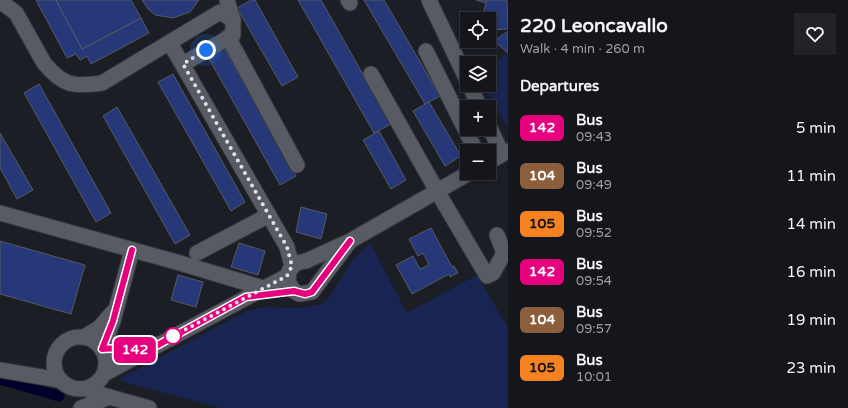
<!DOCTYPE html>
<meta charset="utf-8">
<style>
body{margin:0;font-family:"Varela Round",sans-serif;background:#222329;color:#f1f3f6;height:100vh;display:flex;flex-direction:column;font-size:15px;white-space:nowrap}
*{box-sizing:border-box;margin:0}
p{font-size:13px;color:#9d9fa3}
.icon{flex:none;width:22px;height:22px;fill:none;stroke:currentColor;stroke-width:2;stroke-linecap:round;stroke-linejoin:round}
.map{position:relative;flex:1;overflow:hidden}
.panel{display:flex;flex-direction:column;background:#15161c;width:340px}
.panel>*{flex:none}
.badge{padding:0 8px;border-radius:6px;font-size:14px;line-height:26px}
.buttons{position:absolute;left:460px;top:12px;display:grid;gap:8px}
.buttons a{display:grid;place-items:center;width:36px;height:36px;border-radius:0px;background:#15161c;box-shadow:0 2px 6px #0003,0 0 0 1px #34353b;font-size:20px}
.you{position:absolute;width:20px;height:20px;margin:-10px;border:3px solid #fff;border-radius:50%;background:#1a73e8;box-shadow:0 0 0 6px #1a73e833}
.map>.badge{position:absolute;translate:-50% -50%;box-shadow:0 0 0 2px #fff}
h2{padding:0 12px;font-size:15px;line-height:36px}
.round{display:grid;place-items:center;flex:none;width:42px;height:42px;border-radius:0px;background:#222329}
.summary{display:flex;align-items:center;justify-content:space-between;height:68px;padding:0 12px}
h1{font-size:19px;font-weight:700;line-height:30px}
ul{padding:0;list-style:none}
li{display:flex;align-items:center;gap:12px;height:48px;padding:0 12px}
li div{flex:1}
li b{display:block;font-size:15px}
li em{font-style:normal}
li .badge{min-width:44px;font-weight:700;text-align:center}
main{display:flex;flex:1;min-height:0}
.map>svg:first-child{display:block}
</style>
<main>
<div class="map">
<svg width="508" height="408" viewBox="0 0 508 408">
<rect width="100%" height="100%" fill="#1c1e25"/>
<g fill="#182451">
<path d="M508,53V128L483,85H489V66Z"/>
<path d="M370,243L407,313L477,275L508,328V408H221L120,381L123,377L249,310L265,307L298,308L320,305L327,300L334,290L352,261Z"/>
</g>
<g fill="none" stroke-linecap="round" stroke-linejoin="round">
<path stroke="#02002a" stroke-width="11" d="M0,379L59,396"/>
</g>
<g fill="#263878" stroke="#565961">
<path d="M36,0H56L82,49L141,18L149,33L91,64L87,56L80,60L76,54L67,58Z"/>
<path d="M56,0H131L141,18L82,49Z"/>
<path d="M142,0H199L190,12L173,18L155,15L148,9Z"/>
<path d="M251,0H255L298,77L282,86L237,8Z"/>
<path d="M298,0H321L391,124L374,133Z"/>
<path d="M364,0H384L440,96L425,104Z"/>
<path d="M476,0H487L486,3Z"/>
<path d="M487,0H507L508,29L489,30V19H481Z"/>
<path d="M508,31V53L494,41Z"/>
<path d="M223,46L296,176L280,185L207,55Z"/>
<path d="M173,74L245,202L231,211L158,82Z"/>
<path d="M39,84L111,213L96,222L24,93Z"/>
<path d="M429,102L461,156L445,166L413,111Z"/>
<path d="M117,107L190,235L175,244L103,116Z"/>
<path d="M379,131L406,180L391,189L363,140Z"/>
<path d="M0,133L33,190L17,199L0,168Z"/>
<path d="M301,207L327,214L321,239L296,232Z"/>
<path d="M431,228L452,267L454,266L458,273L450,277L449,274L412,294L396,265L413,256L420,269L429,265L423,253L418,256L409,239Z"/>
<path d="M0,241L85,265L71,314L0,294Z"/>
<path d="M239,243L265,251L258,275L231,267Z"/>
<path d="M178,275L203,282L196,307L171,300Z"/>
</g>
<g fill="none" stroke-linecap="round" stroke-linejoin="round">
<g stroke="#36383e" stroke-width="17">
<g id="minor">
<path d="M227,0L233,20"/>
<path d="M348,0L350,3"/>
<path d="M429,0L467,80"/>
<path d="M0,1L16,13L44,63C63,86 73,87 102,83L220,12L233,20V35L183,64"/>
<path d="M228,37L297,165"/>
<path d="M170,43L287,247L292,266"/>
<path d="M426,51L476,151"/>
<path d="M371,74L437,191L487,276L493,273L504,253L497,235"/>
<path d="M469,85L480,107"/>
<path d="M489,126L502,154"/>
<path d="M489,162L508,151"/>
<path d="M0,213L180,263L263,288"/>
<path d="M350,241L312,292L299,294L294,291L288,282L289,271L296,263L306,261L350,241L469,173"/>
<path d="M197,253L269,215"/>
<circle cx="80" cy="363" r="26"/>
<path d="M84,337L99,328L113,312"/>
<path d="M102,349L113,321L132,250"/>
<path d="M102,349C117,346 132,353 147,349"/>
<path d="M0,370L59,380"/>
<path d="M104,374L287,276"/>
<path d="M87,389L95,393L149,408"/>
<path d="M81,408L110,397"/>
</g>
</g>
<use href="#minor" stroke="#585b63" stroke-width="15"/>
</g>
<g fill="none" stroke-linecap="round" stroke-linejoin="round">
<g stroke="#fff" stroke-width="9">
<path id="line" d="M132,250L113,321L102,349C113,347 120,350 131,350C139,351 147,348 156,346L246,297L294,291L305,294L312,292L350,241"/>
</g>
<use href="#line" stroke="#e6007e" stroke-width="6"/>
<path stroke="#e0e2e6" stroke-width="4" stroke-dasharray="0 7.2" d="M173,336L287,276L292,266L287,247L183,64L206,50"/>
</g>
<circle fill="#fff" stroke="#e6007e" stroke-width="2" cx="173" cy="336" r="8"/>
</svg>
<div class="buttons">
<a><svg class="icon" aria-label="locate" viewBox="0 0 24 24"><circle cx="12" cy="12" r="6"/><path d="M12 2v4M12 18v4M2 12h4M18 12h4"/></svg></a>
<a><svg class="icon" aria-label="layers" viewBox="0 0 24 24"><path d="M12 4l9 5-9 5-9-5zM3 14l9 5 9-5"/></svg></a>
<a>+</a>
<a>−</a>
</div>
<div class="you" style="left:206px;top:50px"></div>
<b class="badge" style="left:135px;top:350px;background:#e6007e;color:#fff">142</b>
</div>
<section class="panel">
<div class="summary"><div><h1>220 Leoncavallo</h1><p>Walk · 4 min · 260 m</p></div><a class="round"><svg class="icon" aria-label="heart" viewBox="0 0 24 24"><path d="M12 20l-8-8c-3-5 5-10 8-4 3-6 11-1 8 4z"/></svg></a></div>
<h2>Departures</h2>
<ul>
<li><span class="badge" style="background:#e6007e;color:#fff">142</span><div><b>Bus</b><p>09:43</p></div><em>5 min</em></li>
<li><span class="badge" style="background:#8b5e3c;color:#fff">104</span><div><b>Bus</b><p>09:49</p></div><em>11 min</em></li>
<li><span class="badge" style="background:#f58220;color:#111">105</span><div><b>Bus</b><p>09:52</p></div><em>14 min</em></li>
<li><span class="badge" style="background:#e6007e;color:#fff">142</span><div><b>Bus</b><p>09:54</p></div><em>16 min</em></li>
<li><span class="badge" style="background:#8b5e3c;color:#fff">104</span><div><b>Bus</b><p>09:57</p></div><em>19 min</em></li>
<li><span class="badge" style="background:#f58220;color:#111">105</span><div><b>Bus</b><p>10:01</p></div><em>23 min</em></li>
</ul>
</section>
</main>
